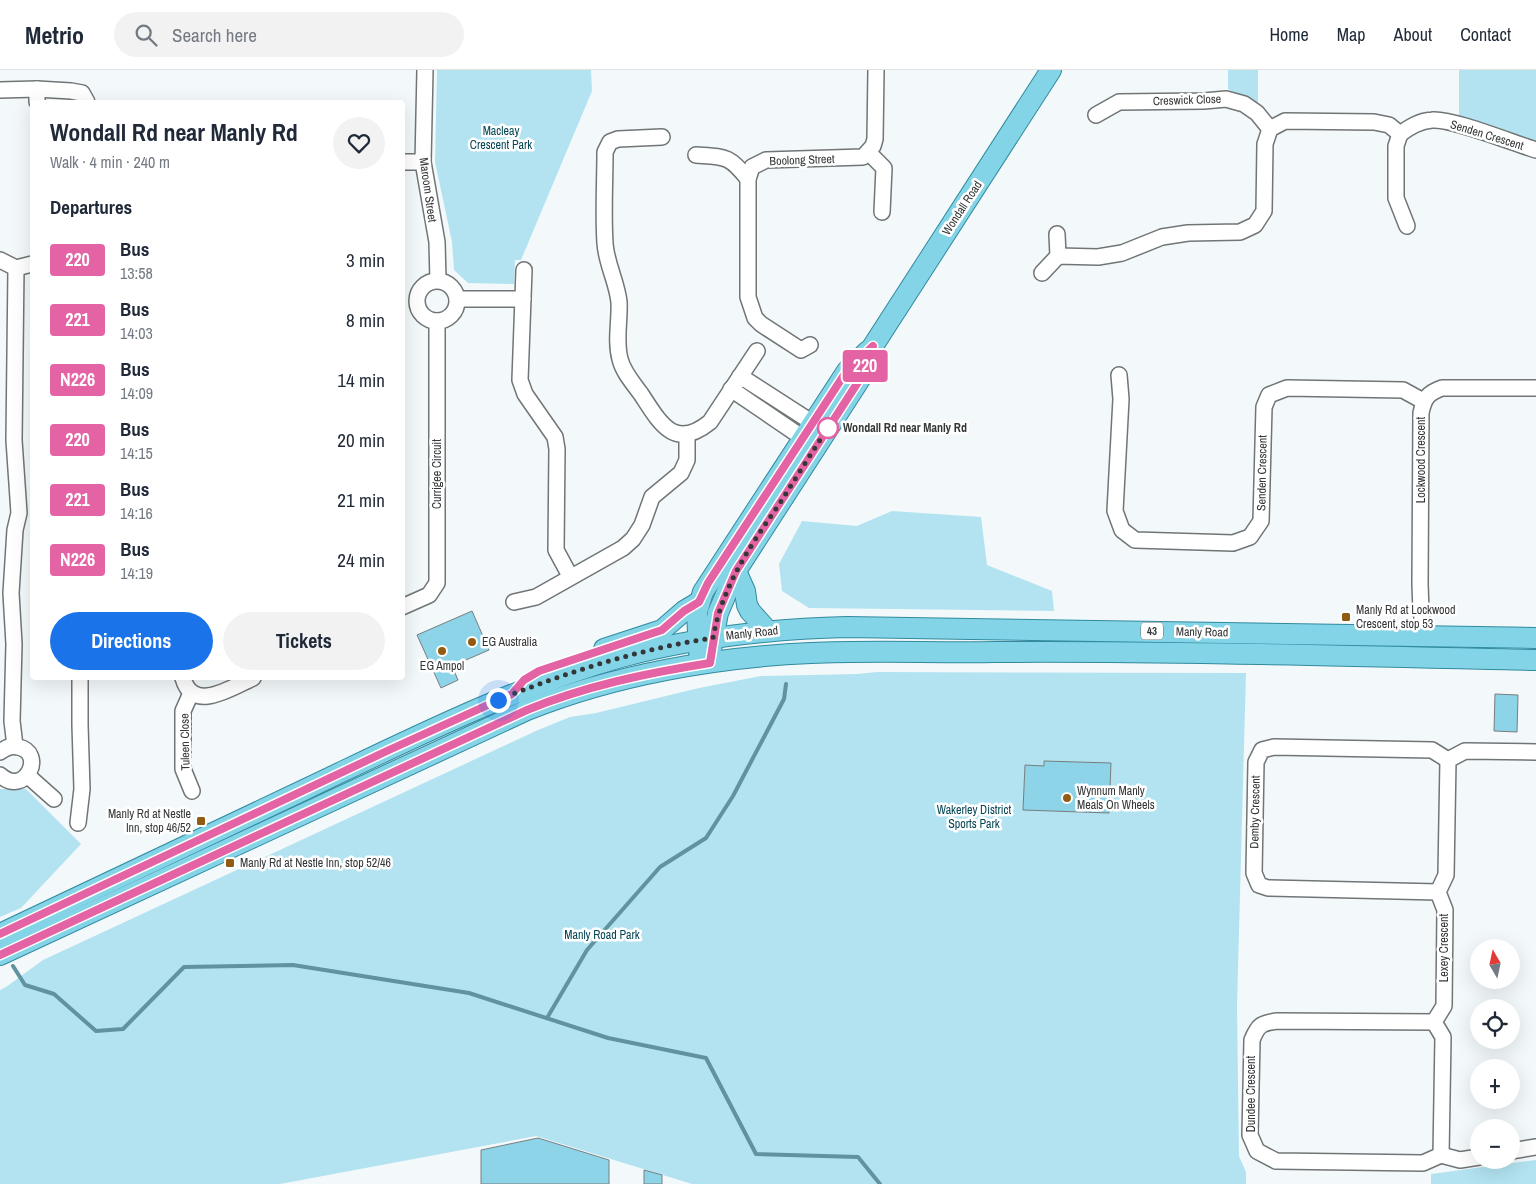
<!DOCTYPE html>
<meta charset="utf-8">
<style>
body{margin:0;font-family:"Archivo Narrow",sans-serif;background:#f2f2f3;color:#1f2937;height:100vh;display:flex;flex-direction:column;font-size:19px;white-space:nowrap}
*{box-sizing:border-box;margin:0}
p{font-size:16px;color:#747a83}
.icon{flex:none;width:28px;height:28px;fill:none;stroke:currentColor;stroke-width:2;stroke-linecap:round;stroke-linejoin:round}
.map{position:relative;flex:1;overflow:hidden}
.details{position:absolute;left:30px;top:30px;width:375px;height:580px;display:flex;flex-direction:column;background:#fff;border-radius:5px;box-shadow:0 5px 20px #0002}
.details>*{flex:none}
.badge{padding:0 10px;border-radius:4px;font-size:18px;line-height:32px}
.needle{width:32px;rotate:351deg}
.controls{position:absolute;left:1470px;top:869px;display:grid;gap:10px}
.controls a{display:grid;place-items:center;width:50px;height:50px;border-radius:50%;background:#fff;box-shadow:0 5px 20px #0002;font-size:25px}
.you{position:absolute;width:25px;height:25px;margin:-12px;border:4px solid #fff;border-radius:50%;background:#1a73e8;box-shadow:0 0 0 8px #1a73e833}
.map>.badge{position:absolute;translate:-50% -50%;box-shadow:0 0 0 2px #fff}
h2{padding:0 20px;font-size:19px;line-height:45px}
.round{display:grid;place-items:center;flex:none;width:52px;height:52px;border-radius:26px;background:#f2f2f3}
.summary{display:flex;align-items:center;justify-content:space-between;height:85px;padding:0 20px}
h1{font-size:24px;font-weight:700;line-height:38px}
.cta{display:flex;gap:10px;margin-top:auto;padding:10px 20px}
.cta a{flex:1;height:58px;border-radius:30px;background:#1a73e8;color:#fff;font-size:20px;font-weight:700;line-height:58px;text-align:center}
.cta a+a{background:#f2f2f3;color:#1f2937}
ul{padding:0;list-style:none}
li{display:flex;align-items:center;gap:15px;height:60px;padding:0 20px}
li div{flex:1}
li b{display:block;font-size:19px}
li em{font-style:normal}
li .badge{min-width:55px;font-weight:700;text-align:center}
header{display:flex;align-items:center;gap:30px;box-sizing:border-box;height:70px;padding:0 25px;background:#fff;border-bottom:1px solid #e0e1e3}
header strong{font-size:24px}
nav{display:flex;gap:28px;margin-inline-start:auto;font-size:18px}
.search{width:350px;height:45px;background:#f2f2f3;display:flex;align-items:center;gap:12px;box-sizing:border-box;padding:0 18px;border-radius:28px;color:#747a83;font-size:19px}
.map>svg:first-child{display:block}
</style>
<header>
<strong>Metrio</strong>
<div class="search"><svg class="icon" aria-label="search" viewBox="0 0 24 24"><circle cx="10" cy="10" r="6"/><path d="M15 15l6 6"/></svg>Search here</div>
<nav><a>Home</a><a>Map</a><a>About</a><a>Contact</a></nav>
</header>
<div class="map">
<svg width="1536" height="1114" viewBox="0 0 1536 1114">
<rect width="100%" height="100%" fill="#f3f9fb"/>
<g fill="#b3e3f1">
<path d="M437,0H591L592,21L521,190H515L514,214L468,213L454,200L452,172L435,92Z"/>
<path d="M1228,0H1258V37L1228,19Z"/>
<path d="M1459,0H1536V72L1459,47Z"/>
<path d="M892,441L981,447L987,495L1052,521L1054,541L809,538L782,521L779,494L802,451L857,456Z"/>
<path d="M877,602L1246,603L1237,936L1239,1086L1246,1102V1114H692L536,1066L280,1114H0V920L6,917L43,890L538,660L570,647L596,643L699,618L761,606L857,604Z"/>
<path d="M0,719H26L81,774L21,838L0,847Z"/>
<path d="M1536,1090V1114H1431V1104Z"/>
</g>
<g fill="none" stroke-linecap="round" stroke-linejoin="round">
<g stroke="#61929f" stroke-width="4">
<path d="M13,896L25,915L54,924L96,961L123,959L184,897L293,895L469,923L608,968L706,988L756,1084L858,1087L880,1114"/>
<path d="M547,948L587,880L660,797L706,768L733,726L784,629L786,614"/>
</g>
</g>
<g fill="#8ed4e8" stroke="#787e7f">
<path d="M472,541L489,580L452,596L458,610L441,618L417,565Z"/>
<path d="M1495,624L1518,625L1517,662L1494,661Z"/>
<path d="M1044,691L1111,693L1109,743L1023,740L1025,695L1044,696Z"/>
<path d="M538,1068L609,1090V1114H481V1080Z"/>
<path d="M644,1100L662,1105V1114H644Z"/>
</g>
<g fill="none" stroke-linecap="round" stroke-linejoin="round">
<g stroke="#707576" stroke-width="18">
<g id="minor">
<path d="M425,0L423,92L437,172L438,210"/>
<path d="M37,19L71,21L82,23L87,32"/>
<path d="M0,20L37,19V32"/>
<path d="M1096,45L1119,32L1204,31L1226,29L1244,34L1257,43L1270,59"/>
<path d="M1400,64L1396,76V128L1407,156"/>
<path d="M662,67L618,69L610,72L605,82C605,112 603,143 605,173C606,193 617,212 619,232C620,250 615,271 620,289C623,302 633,313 641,324C660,353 674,381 710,352L757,281"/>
<path d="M868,82L884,98L882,142"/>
<path d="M696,85C725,87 729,85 748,109"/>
<path d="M402,92H423"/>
<path d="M1057,164L1058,186"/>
<path d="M0,190L16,198L32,194"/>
<path d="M524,200L520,310L525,324L555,367L557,379L556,480L570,506"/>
<path d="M1042,203L1058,186L1098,187L1122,183L1162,167L1188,163L1240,162L1255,155L1264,141L1265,74L1270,59L1285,51L1374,52L1389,55L1400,64C1410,57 1419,51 1432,50C1452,48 1513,73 1536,80"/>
<circle cx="437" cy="231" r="20"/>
<path d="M457,229H523"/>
<path d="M810,275L801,280L761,254L755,248L748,227V109L752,97L766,90L863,87L873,76L875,69L876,0"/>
<path d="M1119,305L1121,329L1115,441L1122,460L1135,470L1233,473L1250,467L1261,451L1264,337L1269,325L1287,318L1403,320L1423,331"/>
<path d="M740,306L813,353"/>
<path d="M731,319L803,368"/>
<path d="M514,532L536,527L623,478L633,469L642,455L652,427L681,403L687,390V364"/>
<path d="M402,537L429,525L437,513V251"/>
<path d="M1425,566L1421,541L1420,514L1421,343C1424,328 1428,323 1442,318H1536"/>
<path d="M183,608C193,644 232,617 253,608"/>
<path d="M191,623L183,641V699L192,721"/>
<path d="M15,676L12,651L14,574L11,523L15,460L19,443L14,370L16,198"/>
<path d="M0,682C5,678 11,675 18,677C46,682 26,728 0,705"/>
<path d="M27,705L54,729"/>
<path d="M78,753L82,719L80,655V608"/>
<path d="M1438,822L1268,818L1259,815L1254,803L1256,692L1262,680L1274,677L1432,680L1448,690"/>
<path d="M1434,952L1277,951C1261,953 1258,955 1252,970L1250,1065L1257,1081L1276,1091L1423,1093L1441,1085"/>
<path d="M1511,1081L1536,1077"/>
<path d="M1479,1087L1460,1090L1441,1085L1443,967L1434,952L1444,936L1445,840L1438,822L1446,805L1448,690L1465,681L1536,682"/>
</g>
</g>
<g stroke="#318a9e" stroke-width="22">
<g id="major">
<path d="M736,501L745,521L747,535L750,541L767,560"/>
<path d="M604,579L662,560L684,541L699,532"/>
<path d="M711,580L718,543L736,501L860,309L873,276L1051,0"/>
<path d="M699,582L697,542L703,522L847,301L868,281"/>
<path d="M0,864C102,816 204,768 306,719C409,670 511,618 621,587C695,567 770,559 847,557L1536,568"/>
<path d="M0,885L527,640C614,605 717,587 811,583C872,580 933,583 995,582C1175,581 1356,586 1536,590"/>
</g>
</g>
<use href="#minor" stroke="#fff" stroke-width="15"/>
<use href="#major" stroke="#83d4e6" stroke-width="20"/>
</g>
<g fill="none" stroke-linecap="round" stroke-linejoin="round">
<g stroke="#fff" stroke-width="11">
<path id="line" d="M0,864L389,680L512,624L524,610L539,601L662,560L684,541L699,532L708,513L846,302L873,276L860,309L736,501L718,543L710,593C647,603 585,616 527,640L0,885"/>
</g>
<use href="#line" stroke="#e463a4" stroke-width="8"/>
<path stroke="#343637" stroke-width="5" stroke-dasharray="0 9" d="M498,630C567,602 639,579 713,568C722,516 751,475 780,433C797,406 814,379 831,353L828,358"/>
</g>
<circle fill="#fff" stroke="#e463a4" stroke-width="2.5" cx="828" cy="358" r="10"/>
<g fill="#925b12" stroke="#fff" stroke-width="2">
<rect x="1341" y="542" width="10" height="10" rx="2.5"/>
<circle cx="472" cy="572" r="5"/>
<circle cx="442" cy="581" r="5"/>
<circle cx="1067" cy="728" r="5"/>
<rect x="196" y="746" width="10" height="10" rx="2.5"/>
<rect x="225" y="788" width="10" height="10" rx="2.5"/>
</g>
<g text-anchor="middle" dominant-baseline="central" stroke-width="5" stroke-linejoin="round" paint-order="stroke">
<rect fill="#fff" stroke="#717273" stroke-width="1" x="1141" y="552.5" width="22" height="17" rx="4"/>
<g font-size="11" font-weight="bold" fill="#343637">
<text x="1152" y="561">43</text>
</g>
<g font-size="12" fill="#343637" stroke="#fff">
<text transform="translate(1187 30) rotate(-2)">Creswick Close</text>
<text transform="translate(1487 65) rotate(17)">Senden Crescent</text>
<text transform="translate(802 90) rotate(-2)">Boolong Street</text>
<text transform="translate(428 120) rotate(82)">Maroom Street</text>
<text transform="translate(962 138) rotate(-57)">Wondall Road</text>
<text transform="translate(1421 390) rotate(-90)">Lockwood Crescent</text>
<text transform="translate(1262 403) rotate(-89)">Senden Crescent</text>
<text transform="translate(437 404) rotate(-90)">Currigee Circuit</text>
<text transform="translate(1202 562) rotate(1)">Manly Road</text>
<text transform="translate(752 563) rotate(-6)">Manly Road</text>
<text transform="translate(185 672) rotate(-91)">Tuleen Close</text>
<text transform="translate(1255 742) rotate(-89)">Demby Crescent</text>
<text transform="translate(1444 878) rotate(-90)">Lexey Crescent</text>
<text transform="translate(1251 1024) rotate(-90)">Dundee Crescent</text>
</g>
<g font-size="12" fill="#064755" stroke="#fff">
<text x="501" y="61">Macleay<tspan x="501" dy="14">Crescent Park</tspan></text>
<text x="974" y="740">Wakerley District<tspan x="974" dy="14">Sports Park</tspan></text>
<text x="602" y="865">Manly Road Park</text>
</g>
<g font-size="12" font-weight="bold" fill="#343637" stroke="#fff" text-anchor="start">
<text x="843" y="358">Wondall Rd near Manly Rd</text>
</g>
<g font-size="12" fill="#343637" stroke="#fff" text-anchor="start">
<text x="1356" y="540">Manly Rd at Lockwood<tspan x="1356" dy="14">Crescent, stop 53</tspan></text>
<text x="482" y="572">EG Australia</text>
<text x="442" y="596" text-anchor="middle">EG Ampol</text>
<text x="1077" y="721">Wynnum Manly<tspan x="1077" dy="14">Meals On Wheels</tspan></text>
<text x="191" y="744" text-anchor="end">Manly Rd at Nestle<tspan x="191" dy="14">Inn, stop 46/52</tspan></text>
<text x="240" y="793">Manly Rd at Nestle Inn, stop 52/46</text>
</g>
</g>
</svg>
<div class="controls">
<a><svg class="needle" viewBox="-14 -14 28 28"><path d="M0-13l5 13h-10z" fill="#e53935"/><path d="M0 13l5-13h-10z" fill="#747a83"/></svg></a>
<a><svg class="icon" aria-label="locate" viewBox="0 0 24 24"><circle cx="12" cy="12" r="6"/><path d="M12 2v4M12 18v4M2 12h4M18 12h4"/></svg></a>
<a>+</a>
<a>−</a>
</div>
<div class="you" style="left:498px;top:630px"></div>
<b class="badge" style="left:865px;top:296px;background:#e463a4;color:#fff">220</b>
<section class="details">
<div class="summary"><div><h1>Wondall Rd near Manly Rd</h1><p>Walk · 4 min · 240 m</p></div><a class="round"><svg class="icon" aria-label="heart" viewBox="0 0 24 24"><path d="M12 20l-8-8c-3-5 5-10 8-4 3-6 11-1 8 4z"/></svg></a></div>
<h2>Departures</h2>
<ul>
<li><span class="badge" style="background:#e463a4;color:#fff">220</span><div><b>Bus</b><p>13:58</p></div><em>3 min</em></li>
<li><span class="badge" style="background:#e463a4;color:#fff">221</span><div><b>Bus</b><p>14:03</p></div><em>8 min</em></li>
<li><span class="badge" style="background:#e463a4;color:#fff">N226</span><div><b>Bus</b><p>14:09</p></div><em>14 min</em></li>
<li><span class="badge" style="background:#e463a4;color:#fff">220</span><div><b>Bus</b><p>14:15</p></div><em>20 min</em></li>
<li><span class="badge" style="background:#e463a4;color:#fff">221</span><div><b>Bus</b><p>14:16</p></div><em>21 min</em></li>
<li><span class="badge" style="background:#e463a4;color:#fff">N226</span><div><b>Bus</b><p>14:19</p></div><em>24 min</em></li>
</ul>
<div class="cta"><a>Directions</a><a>Tickets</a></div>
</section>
</div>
